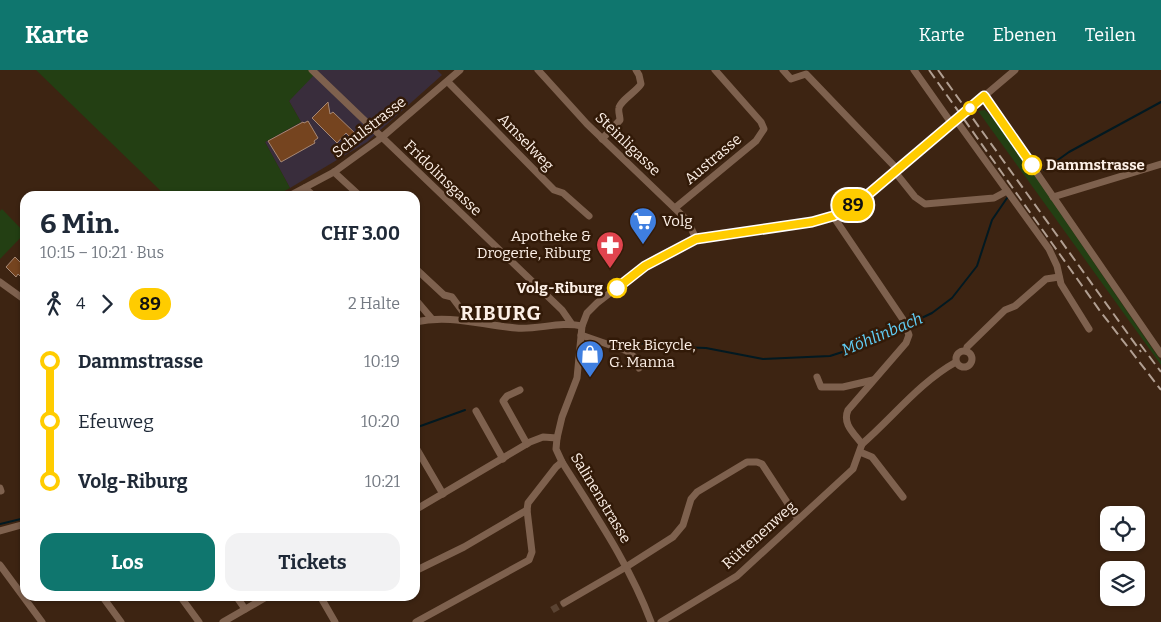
<!DOCTYPE html>
<html lang="de">
<meta charset="utf-8">
<style>
body{margin:0;font-family:Bitter,serif;background:#f2f2f3;color:#1f2937;height:100vh;display:flex;flex-direction:column;font-size:19px;white-space:nowrap}
*{box-sizing:border-box;margin:0}
p{font-size:16px;color:#747a83}
.icon{flex:none;width:28px;height:28px;fill:none;stroke:currentColor;stroke-width:2;stroke-linecap:round;stroke-linejoin:round}
.map{position:relative;flex:1;overflow:hidden}
.panel{position:absolute;left:20px;top:121px;width:400px;height:410px;display:flex;flex-direction:column;background:#fff;border-radius:15px;box-shadow:0 1px 4px #0004}
.panel>*{flex:none}
.badge{padding:0 10px;border-radius:16px;font-size:18px;line-height:32px}
.tools{position:absolute;left:1100px;top:436px;display:grid;gap:10px}
.tools a{display:grid;place-items:center;width:45px;height:45px;border-radius:10px;background:#fff;box-shadow:0 1px 4px #0004;font-size:25px}
.map>.badge{position:absolute;translate:-50% -50%;box-shadow:0 0 0 2px #fff}
.legs{display:flex;align-items:center;gap:8px;height:55px;padding:0 20px;font-size:16px}
.legs p{margin-inline-start:auto}
.head{display:flex;align-items:center;justify-content:space-between;height:85px;padding:0 20px}
h1{font-size:28px;font-weight:700;line-height:38px}
.cta{display:flex;gap:10px;margin-top:auto;padding:10px 20px}
.cta a{flex:1;height:58px;border-radius:15px;background:#0f766e;color:#fff;font-size:20px;font-weight:700;line-height:58px;text-align:center}
.cta a+a{background:#f2f2f3;color:#1f2937}
ul{padding:0 20px;list-style:none}
li{display:flex;align-items:center;gap:18px;height:60px;font-size:19px}
li i{display:grid;place-items:center;width:8px;height:100%;margin:0 6px;background:currentColor}
li i::after{content:'';width:12px;height:12px;margin:-6px;border:4px solid;border-radius:50%;background:#fff}
li p{margin-inline-start:auto}
li:first-child i{background:linear-gradient(#0000 50%,currentColor 0)}
li:last-child i{background:linear-gradient(currentColor 50%,#0000 0)}
header{display:flex;align-items:center;gap:30px;box-sizing:border-box;height:70px;padding:0 25px;background:#0f766e;color:#fff}
header strong{font-size:24px}
nav{display:flex;gap:28px;margin-inline-start:auto;font-size:18px}
.map>svg:first-child{display:block}
</style>
<header>
<strong>Karte</strong>
<nav><a>Karte</a><a>Ebenen</a><a>Teilen</a></nav>
</header>
<div class="map">
<svg width="1161" height="552" viewBox="0 0 1161 552">
<rect width="100%" height="100%" fill="#3d2412"/>
<path fill="#392d3c" d="M317,0H437L442,5L367,72L290,118L265,72L301,52L289,31Z"/>
<g fill="#233f13">
<path d="M36,0H317L318,1L289,31L301,52L265,72L290,118L275,126H166Z"/>
<path d="M985,40L1003,59L1150,275L1161,291V295L978,41Z"/>
<path d="M2,139L25,163L0,189V141Z"/>
</g>
<g fill="none" stroke-linecap="round" stroke-linejoin="round">
<g stroke="#021921" stroke-width="2">
<path d="M1044,100L1069,82L1161,32"/>
<path d="M907,255L932,243L952,228L977,196L992,150L1007,128"/>
<path d="M634,275L651,272L677,277L706,278L763,289L830,286L861,276L903,257"/>
<path d="M415,358L465,340"/>
<path d="M0,454L25,448"/>
</g>
</g>
<g fill="#75441f" stroke="#a78874">
<path d="M328,32L330,44L333,42L357,65L350,67L346,63L337,73L312,48Z"/>
<path d="M308,51L318,68L314,71L315,73L281,92L268,71L303,52L304,53Z"/>
<path d="M15,187L25,197V211L18,204L16,207L6,197Z"/>
</g>
<g fill="none" stroke-linecap="round" stroke-linejoin="round">
<path stroke="#5a4332" stroke-width="7" stroke-dasharray="7 3.5" stroke-linecap="butt" d="M552,540L564,533"/>
<g stroke="#7e614e" stroke-width="7">
<path d="M312,0L562,240L571,253"/>
<path d="M538,0L587,54L688,151L696,169"/>
<path d="M783,0L791,9L806,4L898,100"/>
<path d="M914,0L952,54"/>
<path d="M448,12L554,120L563,123L589,146"/>
<path d="M984,26L1161,284"/>
<path d="M956,50L1049,179L1057,196L1061,214L1089,259"/>
<path d="M602,69L620,50C620,46 618,41 619,38C620,31 637,21 641,14L639,5L636,0"/>
<path d="M334,102L360,126"/>
<path d="M895,102L915,127L925,134L994,128L1007,121"/>
<path d="M305,118L314,126"/>
<path d="M289,126L334,102L381,68L460,0"/>
<path d="M1053,127L1161,94"/>
<path d="M675,138L756,71L764,59L761,52L715,0"/>
<path d="M415,198L444,225L452,227L469,250"/>
<path d="M0,212L25,230"/>
<path d="M415,229L432,249"/>
<path d="M25,239V253"/>
<path d="M415,252C450,244 481,255 516,258C538,260 560,251 582,256"/>
<path d="M581,265L627,281L634,287L639,298"/>
<path d="M966,281L967,277L1005,240L1015,236L1046,209L1059,207"/>
<circle cx="964" cy="289" r="8"/>
<path d="M817,307L821,317H843L873,310"/>
<path d="M520,320L507,326L503,331L527,374"/>
<path d="M476,341L503,389"/>
<path d="M862,374C893,347 920,312 956,292"/>
<path d="M415,376L443,424"/>
<path d="M860,382L872,387L903,427"/>
<path d="M0,418L1,421"/>
<path d="M415,440L530,372L543,367L557,368"/>
<path d="M0,461L25,454"/>
<path d="M0,495L42,552"/>
<path d="M415,501L464,477L527,440"/>
<path d="M102,526L121,552"/>
<path d="M180,526L199,552"/>
<path d="M236,526L245,539"/>
<path d="M320,526L335,552"/>
<path d="M564,533L626,497L673,467L683,455L691,429L697,422L747,392H757L762,394L798,449"/>
<path d="M223,552L268,526"/>
<path d="M416,552L529,490L532,482L527,440L528,433L556,397L562,392"/>
<path d="M651,552C630,495 594,443 562,392L556,379L557,368L562,347L577,308L582,256L587,243L597,233L645,196L696,169L812,152L833,146L858,133L1015,0"/>
<path d="M661,552L737,506L853,399L862,374C854,363 842,354 848,340L906,273L909,265L904,251L833,146"/>
</g>
<g stroke="#b19f92" stroke-width="2" stroke-dasharray="10 5" stroke-linecap="butt">
<path d="M929,0L1100,241L1161,320"/>
<path d="M938,0L1141,282"/>
<path d="M1140,274L1161,302"/>
</g>
</g>
<g fill="none" stroke-linecap="round" stroke-linejoin="round">
<g stroke="#fff" stroke-width="11">
<path id="line-1" d="M617,218L645,196L696,169L812,152L833,146L858,133L984,26L1032,95"/>
</g>
<use href="#line-1" stroke="#fc0" stroke-width="8"/>
</g>
<defs>
<g id="supermarket-pin" transform="scale(1.4375)"><path d="M0 17L-7.5 6A9.5 9.5 0 1 1 7.5 6Z" fill="#3f7fe0" stroke="#321a08"/><path d="M-6-5.5h2.5l.6 2H6L4.5 2H-2.5L-4.4-4H-6ZM-1.5 3.2a1.3 1.3 0 1 0 .1 0ZM3 3.2a1.3 1.3 0 1 0 .1 0Z" fill="#fff"/></g>
<g id="pharmacy-pin" transform="scale(1.4375)"><path d="M0 17L-7.5 6A9.5 9.5 0 1 1 7.5 6Z" fill="#e0444e" stroke="#321a08"/><path d="M-2-6h4v4h4v4h-4v4h-4v-4h-4v-4h4Z" fill="#fff"/></g>
<g id="shop-pin" transform="scale(1.4375)"><path d="M0 17L-7.5 6A9.5 9.5 0 1 1 7.5 6Z" fill="#3f7fe0" stroke="#321a08"/><path d="M-5-2.5h2.3a2.7 3.5 0 0 1 5.4 0H5L5.5 6h-11ZM-1.5-2.5h3a1.5 2.3 0 0 0-3 0Z" fill="#fff"/></g>
</defs>
<g fill-rule="evenodd">
<use href="#supermarket-pin" x="643" y="151"/>
<use href="#pharmacy-pin" x="610" y="175"/>
<use href="#shop-pin" x="590" y="284"/>
</g>
<g fill="#fff" stroke="#fc0" stroke-width="2.5">
<circle cx="970" cy="38" r="6"/>
<circle cx="1032" cy="95" r="9"/>
<circle cx="617" cy="218" r="9"/>
</g>
<g text-anchor="middle" dominant-baseline="central" stroke-width="5" stroke-linejoin="round" paint-order="stroke">
<g font-size="15" fill="#fdf0e7" stroke="#321a08">
<text transform="translate(369 57) rotate(-38)">Schulstrasse</text>
<text transform="translate(526 72) rotate(46)">Amselweg</text>
<text transform="translate(628 74) rotate(44)">Steinligasse</text>
<text transform="translate(713 89) rotate(-40)">Austrasse</text>
<text transform="translate(443 108) rotate(44)">Fridolinsgasse</text>
<text transform="translate(601 428) rotate(59)">Salinenstrasse</text>
<text transform="translate(759 465) rotate(-42)">Rüttenenweg</text>
</g>
<g font-size="15" font-weight="bold" fill="#fdf0e7" stroke="#321a08" text-anchor="start">
<text x="1046" y="95">Dammstrasse</text>
<text x="603" y="218" text-anchor="end">Volg-Riburg</text>
</g>
<g font-size="15" fill="#fdf0e7" stroke="#321a08" text-anchor="start">
<text x="662" y="151">Volg</text>
<text x="591" y="166" text-anchor="end">Apotheke &amp;<tspan x="591" dy="17">Drogerie, Riburg</tspan></text>
<text x="609" y="275">Trek Bicycle,<tspan x="609" dy="17">G. Manna</tspan></text>
</g>
<g font-size="16" font-style="italic" fill="#61cff7" stroke="#321a08">
<text transform="translate(882 264) rotate(-23)">Möhlinbach</text>
</g>
<g font-size="20" font-weight="bold" letter-spacing="1" fill="#fdf0e7" stroke="#321a08">
<text x="501" y="243">RIBURG</text>
</g>
</g>
</svg>
<div class="tools">
<a><svg class="icon" aria-label="locate" viewBox="0 0 24 24"><circle cx="12" cy="12" r="6"/><path d="M12 2v4M12 18v4M2 12h4M18 12h4"/></svg></a>
<a><svg class="icon" aria-label="layers" viewBox="0 0 24 24"><path d="M12 4l9 5-9 5-9-5zM3 14l9 5 9-5"/></svg></a>
</div>
<b class="badge" style="left:853px;top:135px;background:#fc0;color:#111">89</b>
<section class="panel">
<div class="head"><div><h1>6 Min.</h1><p>10:15 – 10:21 · Bus</p></div><b>CHF 3.00</b></div>
<div class="legs"><svg class="icon" aria-label="walk" viewBox="0 0 24 24"><circle cx="13" cy="4" r="2"/><path d="M13 8l-2 6 4 7M11 14l-3 7M7 12l3-4h3l4 4"/></svg>4<svg class="icon" aria-label="forward" viewBox="0 0 24 24"><path d="M9 5l7 7-7 7"/></svg><b class="badge" style="background:#fc0;color:#111">89</b><p>2 Halte</p></div>
<ul>
<li><i style="color:#fc0"></i><b>Dammstrasse</b><p>10:19</p></li>
<li><i style="color:#fc0"></i><span>Efeuweg</span><p>10:20</p></li>
<li><i style="color:#fc0"></i><b>Volg-Riburg</b><p>10:21</p></li>
</ul>
<div class="cta"><a>Los</a><a>Tickets</a></div>
</section>
</div>
